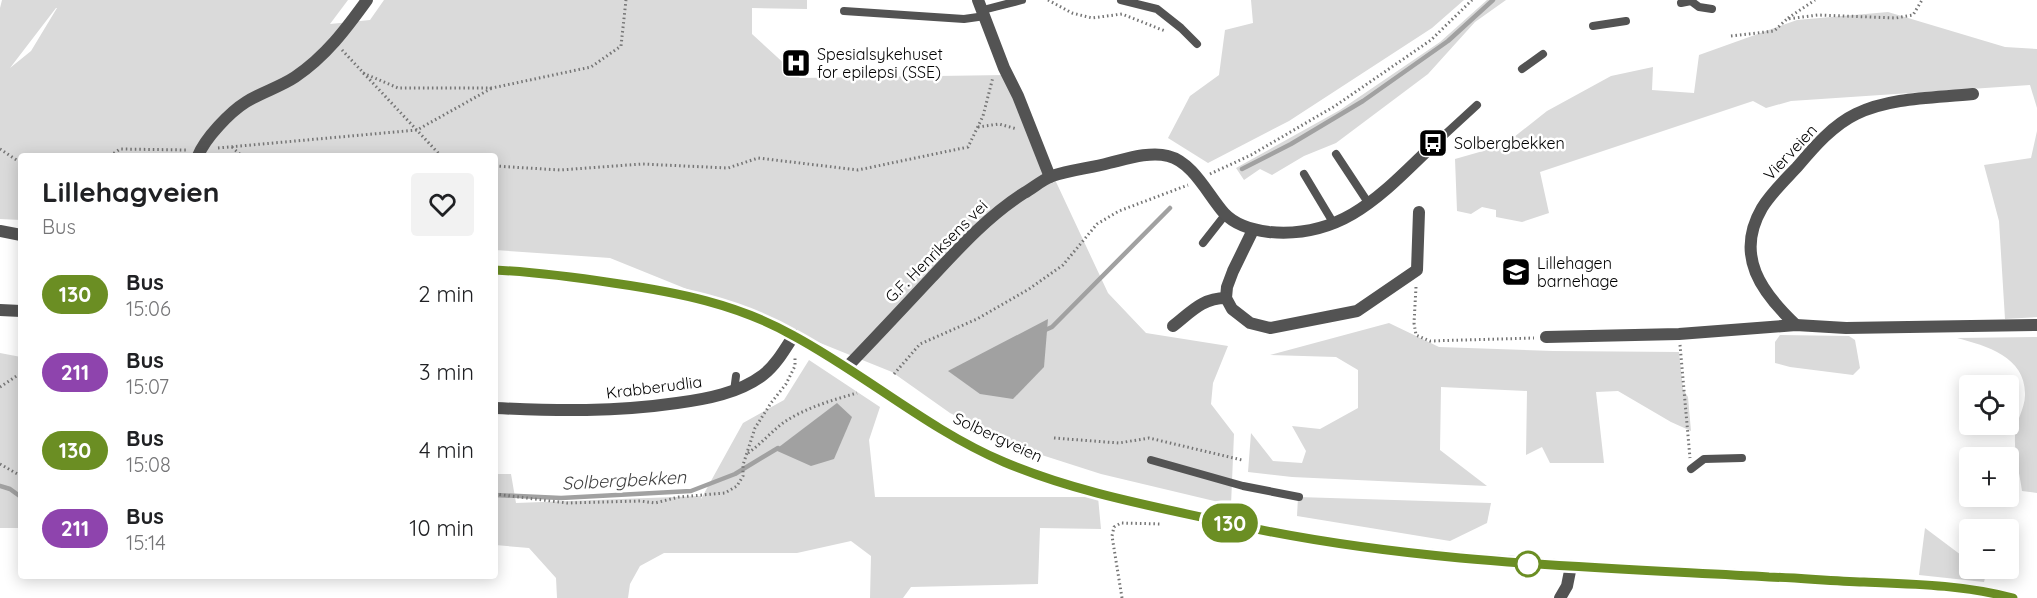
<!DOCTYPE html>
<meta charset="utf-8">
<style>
body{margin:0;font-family:Quicksand,sans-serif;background:#f2f2f2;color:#202124;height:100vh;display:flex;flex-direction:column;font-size:22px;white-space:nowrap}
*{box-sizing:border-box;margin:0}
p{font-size:20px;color:#757577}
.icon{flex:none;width:33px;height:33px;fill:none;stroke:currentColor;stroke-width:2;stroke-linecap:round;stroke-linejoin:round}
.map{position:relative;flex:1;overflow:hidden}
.details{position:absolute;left:18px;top:153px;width:480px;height:426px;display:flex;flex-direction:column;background:#fff;border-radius:6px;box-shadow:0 3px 15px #0003}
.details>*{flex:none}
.badge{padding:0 12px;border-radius:20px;font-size:21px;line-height:39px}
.tools{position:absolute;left:1959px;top:375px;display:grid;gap:12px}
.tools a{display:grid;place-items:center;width:60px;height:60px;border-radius:6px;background:#fff;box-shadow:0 3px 15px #0003;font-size:30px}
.map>.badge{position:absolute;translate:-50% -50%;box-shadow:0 0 0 3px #fff}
.round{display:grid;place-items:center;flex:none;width:63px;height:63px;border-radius:6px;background:#f2f2f2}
.summary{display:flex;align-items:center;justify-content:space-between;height:102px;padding:0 24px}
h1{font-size:28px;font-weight:700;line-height:45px}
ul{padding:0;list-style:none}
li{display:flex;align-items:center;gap:18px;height:78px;padding:0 24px}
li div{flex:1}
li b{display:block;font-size:22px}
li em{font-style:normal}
li .badge{min-width:66px;font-weight:700;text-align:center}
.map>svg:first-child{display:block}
</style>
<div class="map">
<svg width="2037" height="598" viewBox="0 0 2037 598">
<rect width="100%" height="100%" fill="#fff"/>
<g fill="#dadada" fill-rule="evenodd">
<path d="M2,0H348L330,24L370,20L384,0H807V9L752,8V34L800,78L1006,75L1108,293L1146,333L1228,346L1213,383L1211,404L1234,434L1231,505L1101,474L1023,449L950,413L892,372L610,258L495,250V156H21V220L0,219V8ZM57,8L31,51L10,68L56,8Z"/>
<path d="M1251,0H1464L1432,28L1289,121L1208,163L1168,138L1190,96L1219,75L1225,30L1253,23Z"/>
<path d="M1487,0H1506L1475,22L1428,74L1336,143L1304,156L1272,175L1260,169L1244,180L1236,168L1340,110L1440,42Z"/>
<path d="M1888,12L2005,47L2037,49V108L2030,85L1791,101L1766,108L1753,101L1540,172L1549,213L1522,222L1496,217V210L1482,207L1471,214L1457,211L1455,159L1504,145L1547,111L1611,76L1653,67L1652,90L1694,93L1699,55L1797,20Z"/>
<path d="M2037,131V317L2005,319L1999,221L1984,165L2031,158Z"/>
<path d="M1389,323L1439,347L1553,351L1679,352L1683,389L1688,397L1691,431L1671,422L1618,391L1596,392L1604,463H1550L1542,447L1526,455L1527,391L1441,387L1440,450L1487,486L1292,477L1248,472L1251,433L1273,461L1302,463L1306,451L1292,426L1320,429L1358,408V370L1336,357L1270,355Z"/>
<path d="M1780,335L1849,336L1855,340L1860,368L1853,375L1790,367L1775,363V342Z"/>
<path d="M2037,337V493L2022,491C2020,474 2014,454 2015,436C2015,422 2025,409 2025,395C2026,357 1987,346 1957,338Z"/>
<path d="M0,353L21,357V528H0Z"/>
<path d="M809,360L880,407L869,440L875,497H1098L1101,529L1040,528L1038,584L911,587L903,598H870L871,556L851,541L797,553H664L640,566L630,584L628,598H557L556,578L529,548L495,545V474H511L516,503L701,496V499L743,423L784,400Z"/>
<path d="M1298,497L1491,503L1487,523L1450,541L1297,516Z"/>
<path d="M1925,528L1969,561L1970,568L1979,569L1986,574L1984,582L1919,575Z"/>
</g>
<g fill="#a1a1a1">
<path d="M1048,319L1044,367L1013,399L980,394L948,371Z"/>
<path d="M837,403L852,417L834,459L811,466L775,450Z"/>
</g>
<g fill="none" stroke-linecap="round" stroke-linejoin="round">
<g stroke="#a1a1a1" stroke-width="4.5">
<path d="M1242,169L1291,144L1363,101L1448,41L1493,0"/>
<path d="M1043,331L1052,327L1170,208"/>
<path d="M0,486L10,489L21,497"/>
<path d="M495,495L561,498L691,491L735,474L778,448"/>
</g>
<g stroke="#757575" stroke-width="3" stroke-dasharray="1.5 3" stroke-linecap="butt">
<path d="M1048,0L1072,13L1092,18L1122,14L1165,31"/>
<path d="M1788,18L1815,0"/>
<path d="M1731,36L1774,31L1787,19L1818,15L1896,18L1913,15L1922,0"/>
<path d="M342,50L441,156"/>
<path d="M363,73L398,88H492L591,67L621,46L626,0"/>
<path d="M978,127L999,124L1017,129"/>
<path d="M232,147L242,156"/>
<path d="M218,148L417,130L492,88"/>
<path d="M0,149L21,163"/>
<path d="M110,156L120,149L187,150"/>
<path d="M495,166L560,170L642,164L728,168L758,158L858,170L968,147L983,116L993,77"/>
<path d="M1210,174L1251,155L1335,106L1431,40L1472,0"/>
<path d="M1416,287L1414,323L1416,335L1430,341L1534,338"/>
<path d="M1680,345L1690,458"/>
<path d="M894,374L920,344L977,319L1029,289L1063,265L1097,224L1119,211L1188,185"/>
<path d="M0,387L21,373"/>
<path d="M1054,438L1119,443L1149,438L1242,460"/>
<path d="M748,453C761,444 771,432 783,423C804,408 833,400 857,393"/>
<path d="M0,464L21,476"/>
<path d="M495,494L567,503L640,501L655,503L679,497L725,493L737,486L743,476V465L755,428L771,403L786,384L795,366V358"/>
<path d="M1122,598L1112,536L1114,527L1121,523L1162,524"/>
</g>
<g stroke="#535353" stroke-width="8">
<path d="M1121,0L1157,9L1181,28L1197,44"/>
<path d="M1681,3L1691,1L1699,7L1712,9"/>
<path d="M983,10L1022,0"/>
<path d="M844,11L964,19L985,16"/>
<path d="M1593,26L1626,21"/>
<path d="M1522,69L1543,54"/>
<path d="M1428,150L1477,105"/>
<path d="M1336,154L1369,204"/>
<path d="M1304,174L1334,224"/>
<path d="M1203,243L1225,215"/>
<path d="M734,391L736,376"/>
<path d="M1151,460L1243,486L1299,497"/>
<path d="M1691,469L1704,459L1742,458"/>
</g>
<g stroke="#535353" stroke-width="12">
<path d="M978,0L1004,68L1018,96L1050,177"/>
<path d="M198,156C205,138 230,112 246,102C262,92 280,87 295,77C326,56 346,29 367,0"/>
<path d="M1253,230L1233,271L1227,287L1226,298L1232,309L1250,323L1270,328L1357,311L1417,270L1419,212"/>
<path d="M0,310L21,311"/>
<path d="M1796,325C1762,293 1734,256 1762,208C1771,193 1786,179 1798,166C1814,147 1833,125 1856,114C1891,97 1935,98 1973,94"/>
<path d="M1173,326C1191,312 1202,298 1226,298"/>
<path d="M1546,337L1679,334L1796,325L1846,328L2037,325"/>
<path d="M846,368C875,338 903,308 931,278C960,247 988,216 1024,193C1033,188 1042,180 1052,176C1070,170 1091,168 1109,163C1126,159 1150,151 1168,156C1193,162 1208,195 1224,213C1236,226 1253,230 1269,232C1342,239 1381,195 1428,150"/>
<path d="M495,408C558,411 615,412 677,403C707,399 739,393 763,375C776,365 785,349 794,335"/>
<path d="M1560,598L1567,586L1571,566"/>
</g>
<g stroke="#535353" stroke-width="12">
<path d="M0,231L21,235"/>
<path d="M495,270C534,272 574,277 613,283C676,292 738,305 794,336C866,375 929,430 1004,462C1077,493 1157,507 1233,524C1409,563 1590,566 1769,577C1800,578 1832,581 1864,582C1914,584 1964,585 2013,598"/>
</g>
</g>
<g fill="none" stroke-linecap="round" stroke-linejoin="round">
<g stroke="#fff" stroke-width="14">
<path id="line" d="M495,270C534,272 574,277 613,283C676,292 738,304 794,336C866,375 929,430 1004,462C1077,493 1157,507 1233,524C1409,563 1590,567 1769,577C1800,578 1832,581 1864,582C1914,584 1964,585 2013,598"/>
</g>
<use href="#line" stroke="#6b8e23" stroke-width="9"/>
</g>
<defs>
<g id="hospital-square" transform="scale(1.5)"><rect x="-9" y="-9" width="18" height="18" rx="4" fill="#000" stroke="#fff"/><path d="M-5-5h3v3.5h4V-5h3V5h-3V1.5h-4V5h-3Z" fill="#fff"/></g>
<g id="bus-square" transform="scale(1.5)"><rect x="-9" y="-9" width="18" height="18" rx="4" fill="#000" stroke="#fff"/><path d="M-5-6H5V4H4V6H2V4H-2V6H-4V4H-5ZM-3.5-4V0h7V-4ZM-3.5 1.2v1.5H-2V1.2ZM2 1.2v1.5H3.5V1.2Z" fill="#fff"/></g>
<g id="school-square" transform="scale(1.5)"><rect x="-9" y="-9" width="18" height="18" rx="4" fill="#000" stroke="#fff"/><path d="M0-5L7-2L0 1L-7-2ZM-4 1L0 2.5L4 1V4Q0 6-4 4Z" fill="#fff"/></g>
</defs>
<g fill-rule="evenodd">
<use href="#hospital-square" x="796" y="63"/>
<use href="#bus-square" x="1433" y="143"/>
<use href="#school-square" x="1516" y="272"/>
</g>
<circle fill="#fff" stroke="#6b8e23" stroke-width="3" cx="1528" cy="564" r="12"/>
<g text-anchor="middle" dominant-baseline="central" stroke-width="5" stroke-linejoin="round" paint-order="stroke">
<g font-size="16" fill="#000" stroke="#fff" text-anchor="start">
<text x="817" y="54">Spesialsykehuset<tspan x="817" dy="18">for epilepsi (SSE)</tspan></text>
<text x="1454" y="143">Solbergbekken</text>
<text x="1537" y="263">Lillehagen<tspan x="1537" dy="18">barnehage</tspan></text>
</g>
<g font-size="16" fill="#000" stroke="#fff">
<text transform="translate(1790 152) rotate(-47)">Vierveien</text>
<text transform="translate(936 251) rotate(-45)">G.F. Henriksens vei</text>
<text transform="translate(654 387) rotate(-7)">Krabberudlia</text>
<text transform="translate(998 437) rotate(25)">Solbergveien</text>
</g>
<g font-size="18" font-style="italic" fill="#424242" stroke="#fff">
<text transform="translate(624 480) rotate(-3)">Solbergbekken</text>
</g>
</g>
</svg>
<div class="tools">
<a><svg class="icon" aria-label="locate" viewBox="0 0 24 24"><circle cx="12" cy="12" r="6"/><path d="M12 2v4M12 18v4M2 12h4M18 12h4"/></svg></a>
<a>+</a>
<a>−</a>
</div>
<b class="badge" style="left:1230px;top:523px;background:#6b8e23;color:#fff">130</b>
<section class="details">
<div class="summary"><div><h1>Lillehagveien</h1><p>Bus</p></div><a class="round"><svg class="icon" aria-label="heart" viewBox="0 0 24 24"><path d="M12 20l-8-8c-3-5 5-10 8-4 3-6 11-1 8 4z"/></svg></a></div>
<ul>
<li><span class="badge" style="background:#6b8e23;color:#fff">130</span><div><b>Bus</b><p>15:06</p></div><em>2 min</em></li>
<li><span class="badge" style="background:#8e44ad;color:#fff">211</span><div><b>Bus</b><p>15:07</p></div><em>3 min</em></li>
<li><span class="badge" style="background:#6b8e23;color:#fff">130</span><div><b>Bus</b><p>15:08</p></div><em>4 min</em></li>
<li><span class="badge" style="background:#8e44ad;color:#fff">211</span><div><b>Bus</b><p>15:14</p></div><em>10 min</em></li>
</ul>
</section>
</div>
